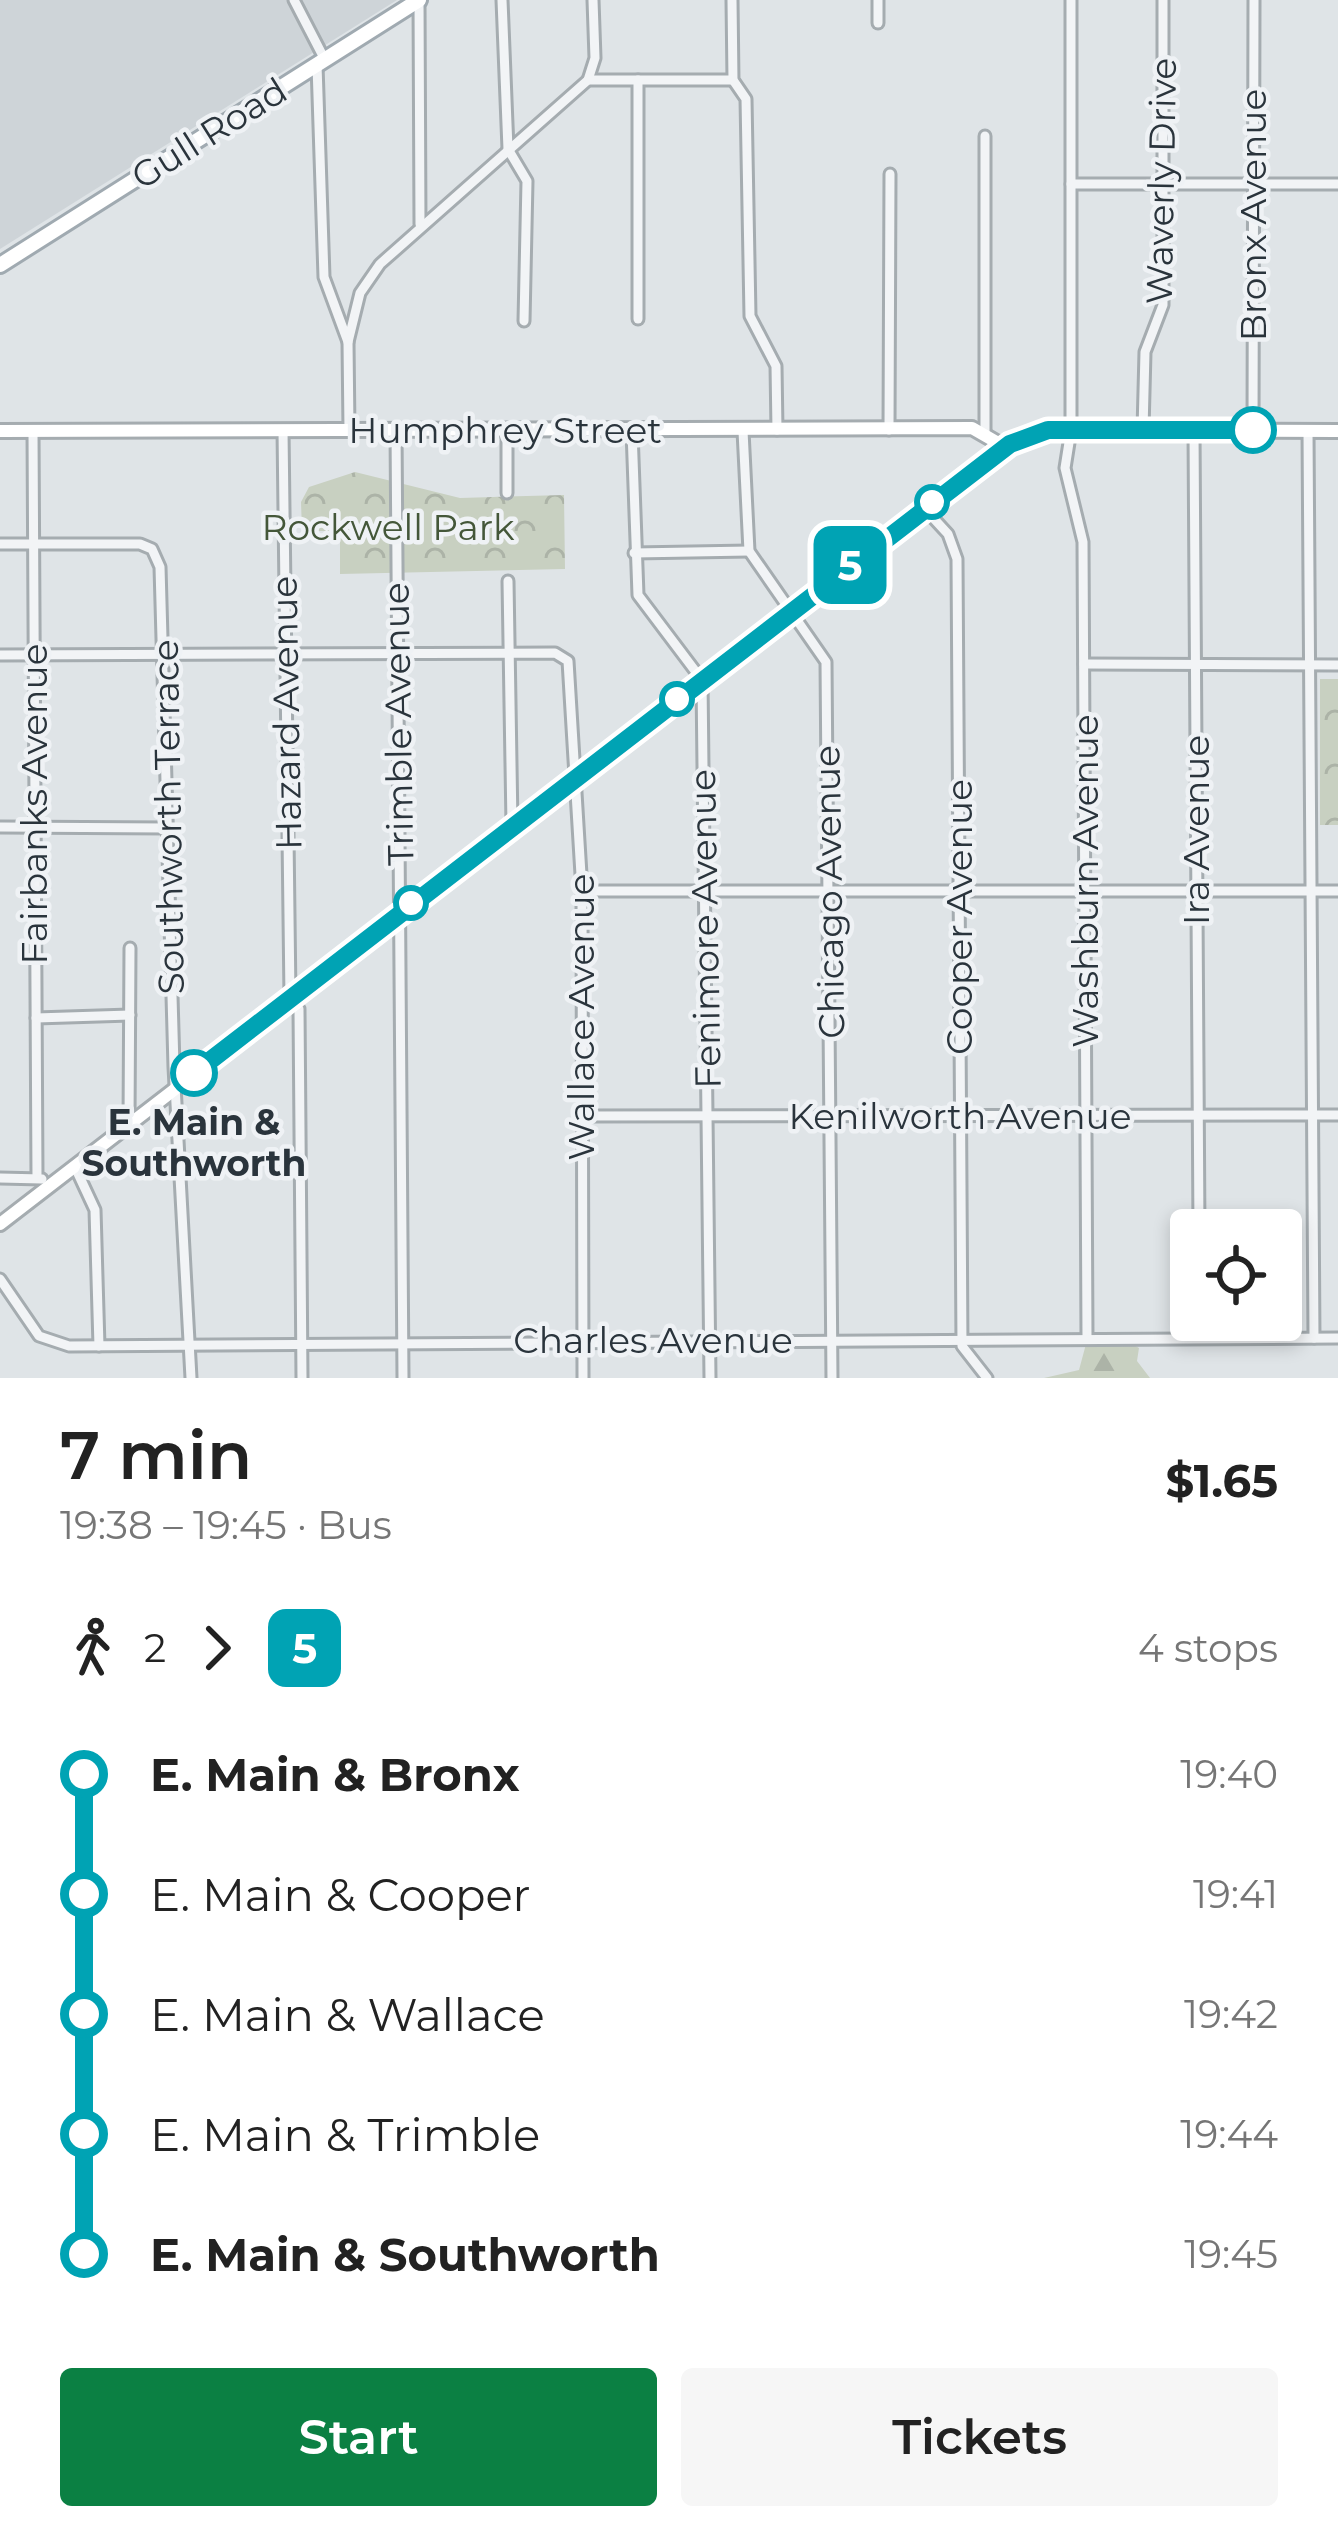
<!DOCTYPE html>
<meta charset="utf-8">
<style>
body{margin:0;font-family:Montserrat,sans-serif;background:#f6f6f6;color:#222;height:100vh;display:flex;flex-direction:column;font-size:45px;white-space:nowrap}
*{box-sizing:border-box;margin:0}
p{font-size:39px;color:#767676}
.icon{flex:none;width:66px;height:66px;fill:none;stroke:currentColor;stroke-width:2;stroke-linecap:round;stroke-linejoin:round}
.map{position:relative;height:1378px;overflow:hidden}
.side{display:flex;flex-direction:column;background:#fff;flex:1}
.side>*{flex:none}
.badge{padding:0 24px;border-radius:18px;font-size:42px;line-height:78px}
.buttons{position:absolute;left:1170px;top:1209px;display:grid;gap:24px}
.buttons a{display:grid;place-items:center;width:132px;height:132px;border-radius:12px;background:#fff;box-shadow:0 6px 18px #0003;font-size:60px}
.map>.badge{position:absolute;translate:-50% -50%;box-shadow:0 0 0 6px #fff}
.legs{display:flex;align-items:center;gap:18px;height:132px;padding:0 60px;font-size:39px}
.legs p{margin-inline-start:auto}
.summary{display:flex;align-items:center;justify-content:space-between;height:204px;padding:0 60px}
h1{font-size:66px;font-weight:600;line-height:90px}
.primary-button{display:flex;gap:24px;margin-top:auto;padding:24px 60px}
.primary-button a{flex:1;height:138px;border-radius:12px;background:#0b8043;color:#fff;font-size:48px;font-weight:600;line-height:138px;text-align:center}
.primary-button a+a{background:#f6f6f6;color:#222}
ul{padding:0 60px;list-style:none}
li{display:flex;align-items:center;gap:42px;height:120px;font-size:45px}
li i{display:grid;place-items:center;width:18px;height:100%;margin:0 15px;background:currentColor}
li i::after{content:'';width:30px;height:30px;margin:-15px;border:9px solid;border-radius:50%;background:#fff}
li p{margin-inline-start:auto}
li:first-child i{background:linear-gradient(#0000 50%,currentColor 0)}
li:last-child i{background:linear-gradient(currentColor 50%,#0000 0)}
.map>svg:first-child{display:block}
</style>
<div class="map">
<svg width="1338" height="1378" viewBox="0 0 1338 1378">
<defs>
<pattern id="forest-firs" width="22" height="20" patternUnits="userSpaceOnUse" patternTransform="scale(3)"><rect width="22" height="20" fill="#c8d0c1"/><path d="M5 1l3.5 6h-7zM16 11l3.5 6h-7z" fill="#acb3a7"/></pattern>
<pattern id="park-crowns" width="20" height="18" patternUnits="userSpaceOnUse" patternTransform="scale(3)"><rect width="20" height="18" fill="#c8d0c1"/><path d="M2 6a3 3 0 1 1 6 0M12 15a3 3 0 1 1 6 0" fill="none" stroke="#acb3a7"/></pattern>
</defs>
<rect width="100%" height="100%" fill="#dfe4e7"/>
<path fill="#ced4d8" d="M0,0H397L0,249Z"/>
<path fill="url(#forest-firs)" d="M1130,1343L1139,1348L1137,1361L1150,1378H1044L1079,1370L1086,1344Z"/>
<g fill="url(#park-crowns)">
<path d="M355,472L460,498L564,495L565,569L340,574V531H302L301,502L309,487Z"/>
<rect x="1320" y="679" width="18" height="146"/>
</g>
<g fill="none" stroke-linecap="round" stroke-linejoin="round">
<g stroke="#a5acb0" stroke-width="15">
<g id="street">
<path d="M294,0L325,60"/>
<path d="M419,0L420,224"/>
<path d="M502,0L508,149L527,181L524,321"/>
<path d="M732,0L733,80L746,99L750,316L776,366L777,430"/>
<path d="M1071,0V430L1065,468L1083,542L1087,1337"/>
<path d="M878,23V0"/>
<path d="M317,65L324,277L348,342L349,430"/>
<path d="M588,80L595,58L593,0"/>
<path d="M638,80V319"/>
<path d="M985,136V433"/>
<path d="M1071,184H1338"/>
<path d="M348,342L360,293L380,264L588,80H733"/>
<path d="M283,430L290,997L299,1009L302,1378"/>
<path d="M396,430L403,1378"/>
<path d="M889,430L890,174"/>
<path d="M1143,430L1145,352L1163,305V0"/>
<path d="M1194,430L1199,1230"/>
<path d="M1253,430L1254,0"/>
<path d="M33,431L37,1177"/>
<path d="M632,431L638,595L702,680L710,1378"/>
<path d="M743,431L749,551L826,662L832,1378"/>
<path d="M1308,431L1314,1338"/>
<path d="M507,493V431"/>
<path d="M924,508L948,534L957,559L962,1346L987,1378"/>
<path d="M0,544H140L152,549L160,567L174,1067L191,1378"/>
<path d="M634,553L749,551"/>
<path d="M508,581L512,825"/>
<path d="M0,655L555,653L568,661L582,891L583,1378"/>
<path d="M1084,664L1338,665"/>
<path d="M0,827L167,828"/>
<path d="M582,891H1338"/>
<path d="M36,1018L130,1015"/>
<path d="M581,1116L1338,1115"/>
<path d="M129,1123L130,948"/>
<path d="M75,1167L95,1210L99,1346"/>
<path d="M0,1178L42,1179"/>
<path d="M0,1279L39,1336L69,1346L1338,1338"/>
</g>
</g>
<g stroke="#a5acb0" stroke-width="18">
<g id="secondary">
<path d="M0,431L972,428L1005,447"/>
<path d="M0,1224L1020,438L1048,430L1338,431"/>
</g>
</g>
<g stroke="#a0aab1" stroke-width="20">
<path id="primary" d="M0,265L419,0"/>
</g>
<use href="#street" stroke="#f2f4f6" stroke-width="9"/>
<use href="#secondary" stroke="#fff" stroke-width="12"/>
<use href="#primary" stroke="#fff" stroke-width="14"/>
</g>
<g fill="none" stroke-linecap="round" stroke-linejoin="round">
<g stroke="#fff" stroke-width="27">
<path id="line-1" d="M194,1073L1010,444L1048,430H1253"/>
</g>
<use href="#line-1" stroke="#00a3b4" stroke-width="18"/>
</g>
<g fill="#fff" stroke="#00a3b4" stroke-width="6">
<circle cx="1253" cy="430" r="21"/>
<circle cx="932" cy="502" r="15"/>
<circle cx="677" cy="699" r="15"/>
<circle cx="411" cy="903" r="15"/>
<circle cx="194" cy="1073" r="21"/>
</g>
<g text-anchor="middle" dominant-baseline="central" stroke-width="9" stroke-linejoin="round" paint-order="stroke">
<g font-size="36" fill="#2a343c" stroke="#eff2f5">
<text transform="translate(209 133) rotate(-32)">Gull Road</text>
<text transform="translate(1161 181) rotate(-89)">Waverly Drive</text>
<text transform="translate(1253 215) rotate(-90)">Bronx Avenue</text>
<text x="505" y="430">Humphrey Street</text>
<text transform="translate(286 713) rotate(-91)">Hazard Avenue</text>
<text transform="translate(398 724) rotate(-91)">Trimble Avenue</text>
<text transform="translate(34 804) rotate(-90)">Fairbanks Avenue</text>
<text transform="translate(168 817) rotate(-91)">Southworth Terrace</text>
<text transform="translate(1196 830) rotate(-90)">Ira Avenue</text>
<text transform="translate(1085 881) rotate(-90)">Washburn Avenue</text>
<text transform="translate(829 892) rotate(-91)">Chicago Avenue</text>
<text transform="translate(959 917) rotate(-90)">Cooper Avenue</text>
<text transform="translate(705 929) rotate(-91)">Fenimore Avenue</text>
<text transform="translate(581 1017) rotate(-90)">Wallace Avenue</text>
<text x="960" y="1116">Kenilworth Avenue</text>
<text x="653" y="1340">Charles Avenue</text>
</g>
<g font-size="36" fill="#445739" stroke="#eff2f5">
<text x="388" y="527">Rockwell Park</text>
</g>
<g font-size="36" font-weight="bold" fill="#2a343c" stroke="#eff2f5">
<text x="194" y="1122">E. Main &amp;<tspan x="194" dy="41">Southworth</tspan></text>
</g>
</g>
</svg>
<div class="buttons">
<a><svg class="icon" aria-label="locate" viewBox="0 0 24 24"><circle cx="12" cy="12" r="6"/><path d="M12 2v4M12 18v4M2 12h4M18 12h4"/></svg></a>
</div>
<b class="badge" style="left:850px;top:565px;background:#00a3b4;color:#fff">5</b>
</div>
<section class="side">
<div class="summary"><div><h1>7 min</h1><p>19:38 – 19:45 · Bus</p></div><b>$1.65</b></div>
<div class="legs"><svg class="icon" aria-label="walk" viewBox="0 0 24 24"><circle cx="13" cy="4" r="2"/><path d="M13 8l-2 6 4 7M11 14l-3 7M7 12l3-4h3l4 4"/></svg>2<svg class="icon" aria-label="forward" viewBox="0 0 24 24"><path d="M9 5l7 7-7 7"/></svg><b class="badge" style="background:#00a3b4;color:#fff">5</b><p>4 stops</p></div>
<ul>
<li><i style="color:#00a3b4"></i><b>E. Main &amp; Bronx</b><p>19:40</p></li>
<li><i style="color:#00a3b4"></i><span>E. Main &amp; Cooper</span><p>19:41</p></li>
<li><i style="color:#00a3b4"></i><span>E. Main &amp; Wallace</span><p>19:42</p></li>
<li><i style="color:#00a3b4"></i><span>E. Main &amp; Trimble</span><p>19:44</p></li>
<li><i style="color:#00a3b4"></i><b>E. Main &amp; Southworth</b><p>19:45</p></li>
</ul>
<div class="primary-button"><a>Start</a><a>Tickets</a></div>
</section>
